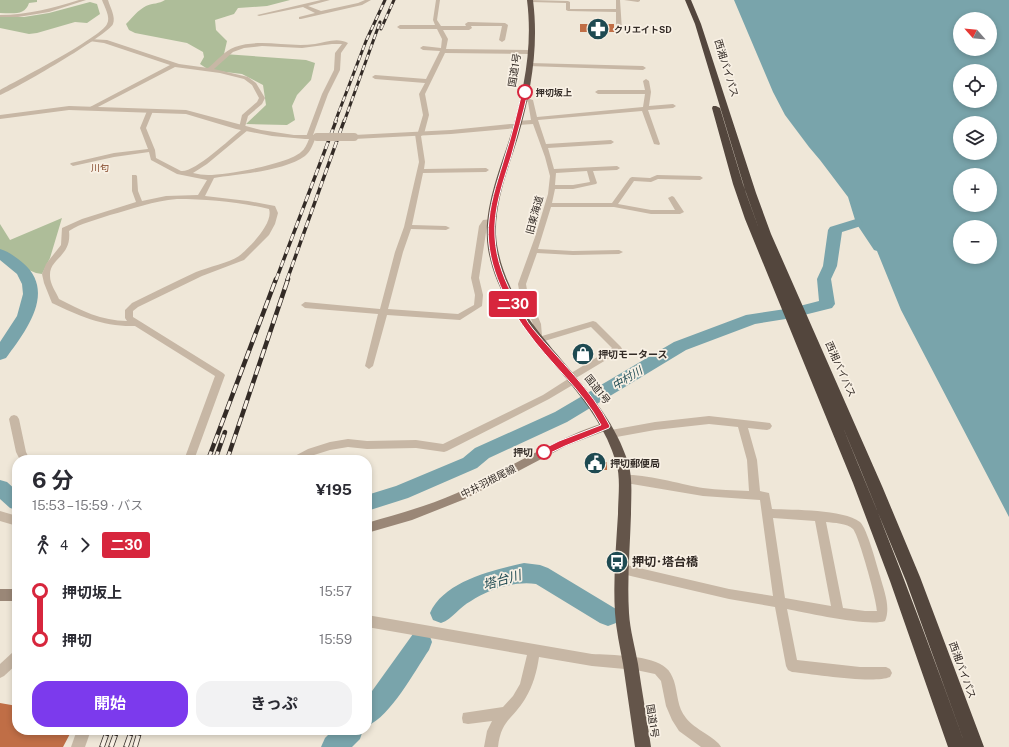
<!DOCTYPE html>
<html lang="ja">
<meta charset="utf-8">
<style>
body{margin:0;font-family:"Public Sans","Noto Sans JP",sans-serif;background:#f2f2f3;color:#2b2b33;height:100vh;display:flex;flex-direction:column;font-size:15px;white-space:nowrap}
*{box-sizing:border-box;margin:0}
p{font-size:13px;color:#7c7c81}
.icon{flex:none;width:22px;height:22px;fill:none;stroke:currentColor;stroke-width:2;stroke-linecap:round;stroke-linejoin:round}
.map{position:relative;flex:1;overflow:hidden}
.sheet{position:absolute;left:12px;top:455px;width:360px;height:280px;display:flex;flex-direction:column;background:#fff;border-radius:16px;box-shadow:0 2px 6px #0003}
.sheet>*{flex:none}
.badge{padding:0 8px;border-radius:3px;font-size:14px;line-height:26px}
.needle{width:26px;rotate:297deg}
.buttons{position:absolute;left:953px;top:12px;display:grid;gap:8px}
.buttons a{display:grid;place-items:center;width:44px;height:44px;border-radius:50%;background:#fff;box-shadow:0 2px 6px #0003;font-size:20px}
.map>.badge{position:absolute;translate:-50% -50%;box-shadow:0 0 0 2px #fff}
.legs{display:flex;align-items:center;gap:6px;height:44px;padding:0 20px;font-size:13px}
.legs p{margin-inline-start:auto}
.overview{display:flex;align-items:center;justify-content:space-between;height:68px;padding:0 20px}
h1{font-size:22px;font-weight:700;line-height:30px}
.cta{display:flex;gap:8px;margin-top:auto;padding:8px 20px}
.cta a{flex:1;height:46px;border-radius:16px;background:#7c3aed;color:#fff;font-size:16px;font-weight:700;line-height:46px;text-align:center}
.cta a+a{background:#f2f2f3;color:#2b2b33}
ul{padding:0 20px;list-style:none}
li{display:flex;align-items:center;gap:14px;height:48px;font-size:15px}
li i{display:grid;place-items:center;width:6px;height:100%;margin:0 5px;background:currentColor}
li i::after{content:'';width:10px;height:10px;margin:-5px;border:3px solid;border-radius:50%;background:#fff}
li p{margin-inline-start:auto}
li:first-child i{background:linear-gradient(#0000 50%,currentColor 0)}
li:last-child i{background:linear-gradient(currentColor 50%,#0000 0)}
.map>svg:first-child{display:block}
</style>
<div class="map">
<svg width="1009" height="747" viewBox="0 0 1009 747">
<rect width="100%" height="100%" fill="#efe7d8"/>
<g fill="#aebd99">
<path d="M0,0H37V2L29,3C25,16 12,13 0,13Z"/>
<path d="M165,0H290L267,6L238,8L234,14L215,20L216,30L227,41L224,54L306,60L315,63L311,80L297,95L292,106L295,120L287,125L246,124L266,105L263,85L242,74L209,70L200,64L204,57L203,52L187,43L135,33L129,30L126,24C132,18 138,10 146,6C153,3 159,4 165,0Z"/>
<path d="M90,2L97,4L100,14L87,23L75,22L37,33L29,34L0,28V17H24L49,13Z"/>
<path d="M62,218L50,258L42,274L36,273L0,258V224L10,240Z"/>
</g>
<path fill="#79a4ab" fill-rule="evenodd" d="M734,0H1009V517L901,310L877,251L874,250L856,223L848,197L820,160L809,147L785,115L773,92ZM960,19H990V49H960ZM960,71H990V101H960ZM960,123H990V153H960ZM960,175H990V205H960ZM960,227H990V257H960Z"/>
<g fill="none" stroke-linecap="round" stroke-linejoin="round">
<g fill="#79a4ab" fill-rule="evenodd">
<path d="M856,219L861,220L863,223L861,226L842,232L837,266L831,279L835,304L832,308L792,318L755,324L686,350L567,422L489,458L477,468L408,498L367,511V495L396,486L463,458L475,448L555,412L674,342L746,315L792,308L819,301L817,279L823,266L828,230L830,227Z"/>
<path d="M0,249C8,251 17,258 23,263C57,292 25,332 6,358L0,360V342L17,316L23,294L22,284L17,274L0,260Z"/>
<path d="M0,480L7,482L17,491V510L10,508L0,499Z"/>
<path d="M524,563L540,565L548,568L616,609L619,616L616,623L608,626L600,623L536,584C514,581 489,589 471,601C459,607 453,619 441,623L433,620L430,613C444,581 493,570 524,563Z"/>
<path d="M421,631L429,634L432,642L429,650C414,672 391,716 367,726V698L413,634Z"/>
<path d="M333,730H363L360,739L352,747H321L325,738Z"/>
</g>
</g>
<g fill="#c06e46">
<path d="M580,24H614V30L617,32H580Z"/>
<path d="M588,461L607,462V470H588Z"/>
<path d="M0,703L17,706V730H72L63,747H0Z"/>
</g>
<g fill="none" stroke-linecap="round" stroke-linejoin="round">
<g fill="#c7b7a5" fill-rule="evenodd">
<path d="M79,0H86L49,12L18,17H0V15C28,15 53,8 79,0Z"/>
<path d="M321,0H330L308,6L321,11L358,3L365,0H371L362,5L301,19H299V17L315,13L303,7L259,16L257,15Z"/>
<path d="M436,0H440L437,20L441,26H466L465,24L468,22L505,23L508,25L505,40L502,42L499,40L502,26H471L472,28L469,30H443L448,39L446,49L531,50L534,52L531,54L445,53L425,94L429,115L424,134L421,136L425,162L424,169L486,168L489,170L486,172L423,173L412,225L446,226L450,228L446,230L411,229L403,252L388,309L458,314L474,305L475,295L471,278L479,226L483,220L492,219L496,221L488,224L487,226L479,278L483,295L482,306L460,320L387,315L373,366L369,369L365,366L378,314L305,308L301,305L305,302L380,309L395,252L404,227L419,162L415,134L418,132L423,115L419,94L425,83L375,79L372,77L375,75L426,79L440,51L423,50L420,48L423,46L441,48L442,39L437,29H400L397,27L400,25H435L433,20Z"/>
<path d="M529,0L568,1L570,2V9H616V0H620L622,30L619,32L616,30V12L568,11L566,10V3L531,2H529Z"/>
<path d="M624,0H640V1L638,2Z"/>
<path d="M89,39L107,40L179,64L208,68C217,61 224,51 235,47C261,38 288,48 315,44C325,42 338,37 348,43L341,53L340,70L328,94L313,135L316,137C313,144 311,151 305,156C285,171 239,174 214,178L205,196L248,201L275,206L278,213L275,224L269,235L244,260L202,276L138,307L133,311V317L223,373L225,375L194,460H184L215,376L135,326C104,327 79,316 52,303L44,283L42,274L46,264L61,245L62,228L82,219L136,202L132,191V175H136L137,176L138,191L142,201L166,196L198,195L207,180L177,174L151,160L149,152L114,157L73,166L70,164L71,163L114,153L148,149L140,128L147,111L150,109L153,111L146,128L155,150L156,158L181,171C194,173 230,139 241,130L239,128L242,115L257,102L259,98L252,85L244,79L220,73L175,67L94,109H90V107L170,65L104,43L89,41ZM332,44H342L335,53L334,70L322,94L306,137L309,139C307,144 305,149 301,152C288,164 227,175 208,175C203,175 198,174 193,173L207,164L248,130V128L245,127L248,116L262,104L265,98L256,83L248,77L214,69L233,52L244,48L262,46L302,48ZM177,199C208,199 239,202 269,209C274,223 249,248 239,256C229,263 208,267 196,272C174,282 153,293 132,303L125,310V318L127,321C102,321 80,310 59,299C56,292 50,284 50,276C49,258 72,257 69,231C81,223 96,220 110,215C133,209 153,201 177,199Z"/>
<path d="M530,63L643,66L646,68L643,70L528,66L527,65Z"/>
<path d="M646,79L649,81L651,92L649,106L673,104L676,106L673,108L648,110L660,144L659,145L654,144L642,111L538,120L546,144L611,140L614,142L611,144L548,148L554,169L617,166L620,168L617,170L593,171L597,183L596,184L573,189H555L552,203H612L630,178L632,177L650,178L657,175L700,176L703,178L700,180L658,179L651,182L634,181L618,204L651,210H675L668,198L672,196L674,197L684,212L680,214H651L614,207H551L538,249L573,251L619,250L623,252L619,254L573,255L537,253L526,284L527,290L541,324L542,336L593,321L596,322L621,347L622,349L621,351L576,378L578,381L576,383L549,399L447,451L444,452L416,448L367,449L348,447L330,450L314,455L305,460H292L293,457L308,449L330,442L348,439L367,441L416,440L443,444L543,395L568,379L566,377L568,375L612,348L591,327L538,343L534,340L533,324L519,290L518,284L535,237L548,194L550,176L545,157L533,124L518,125L515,123L518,121L531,120L528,102L520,99L523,97L533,100L537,117L643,107L645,94H598L595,92L598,90H645L643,81ZM587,171L590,182L573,185H555L556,173Z"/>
<path d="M14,415L17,416L19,419L26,452L30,460H20L16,452L9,419L11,416Z"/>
<path d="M709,416L770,423L772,426L770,429L767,430L748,428L757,460L760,491L769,493L772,509C793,510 843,509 860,522C867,528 877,566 880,576C884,591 891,607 885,621C869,627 807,613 787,609L797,660L860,667H886L890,669L892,673L890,677C873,684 813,674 792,672L788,670L786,666L775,607L729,599L618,573L616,569L618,565L622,564L729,589L773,596L760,500L703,496L620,482L619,479L620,476C636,471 684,485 703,488C718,490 734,490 749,491L747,460L738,427L709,424L655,430L611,438L608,437L606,434L608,431L611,430L655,422ZM773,518L815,521L831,606L785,598ZM826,522C834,523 847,523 853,529C859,536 877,601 877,611H865L843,608Z"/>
<path d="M0,511L17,516V526L0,521Z"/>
<path d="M367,615L592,654C610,655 653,655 666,668C670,671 672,676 674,681C678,694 677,707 686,718C694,729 717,738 721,747H701L679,731L672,720L666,706L661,681L655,674L636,670L592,666L539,657C537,671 533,686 525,699C513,719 501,720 498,747H484L487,731L492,721L468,724L463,723L462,718L463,713L503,707L513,696L520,684L527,655L367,627Z"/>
<path d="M17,650V664L4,676L0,678V664L13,652Z"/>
<path d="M77,730H91L85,747H71Z"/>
</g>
<g fill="#c7b7a5" fill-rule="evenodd">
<path d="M102,0H108C110,7 116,17 113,24C108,35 14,90 0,95V90C18,80 100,38 107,24C111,17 104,6 102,0Z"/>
<path d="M69,106L186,110L261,130L294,135H317L321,137L317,139H305L272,136L236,129L186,114L69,110L0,119V115Z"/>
<path d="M510,124H517L520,126L517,128L451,134L354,139L350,137L354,135L451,130Z"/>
</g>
<g fill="#9a8777" fill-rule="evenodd">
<path d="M606,422L610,423L611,426L610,429L566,446L465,499L412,520L367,533V523C397,514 428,506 457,493C507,470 553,439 606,422Z"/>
<rect x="0" y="589" width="17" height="12"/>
</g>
<path fill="#64554a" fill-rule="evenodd" d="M527,0H533C539,47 531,92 518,137C507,173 490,213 498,250C515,336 602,380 628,462C633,478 631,497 631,514C630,547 627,580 629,613C630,630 635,647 638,664C642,692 647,719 651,747H635C631,719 627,692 623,664C620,647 616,630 615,613C613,580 616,547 618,514C618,497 621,478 616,462C592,381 503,336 488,249C482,212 499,172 510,137C524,92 533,47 527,0Z"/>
<path fill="#53463d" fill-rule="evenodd" d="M685,0H691L701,24L756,193L771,234L882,486L920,577L984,747H966C927,639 887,531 842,425L906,581L966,747H948L890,581L853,483L745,219L733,184L712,108L713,106H716L720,108L743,184L760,232L746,193L695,24Z"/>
<g stroke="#332b26" stroke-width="3">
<g id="rail-far3">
<path d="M381,29L394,0"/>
<path d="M335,122L366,41L385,0"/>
<path d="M344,122L380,22"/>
</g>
</g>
<g stroke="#332b26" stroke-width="3.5">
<g id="rail-far2">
<path d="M276,280L336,121"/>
<path d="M287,280L344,121"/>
</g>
</g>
<g stroke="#332b26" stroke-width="4.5">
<g id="rail-far1">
<path d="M208,460L276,279"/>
<path d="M215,460L225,432"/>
<path d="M227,460L288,279"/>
</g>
</g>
<g stroke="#332b26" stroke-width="5.5">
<g id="rail">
<path d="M102,747L108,730"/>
<path d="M111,747L117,730"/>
<path d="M126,747L132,730"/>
<path d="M135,747L140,730"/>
</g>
</g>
<use href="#rail-far3" stroke="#f8f0e4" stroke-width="2" stroke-dasharray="5.5" stroke-linecap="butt"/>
<use href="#rail-far2" stroke="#f8f0e4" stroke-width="2.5" stroke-dasharray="7" stroke-linecap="butt"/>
<use href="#rail-far1" stroke="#f8f0e4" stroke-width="3" stroke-dasharray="9" stroke-linecap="butt"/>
<use href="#rail" stroke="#f8f0e4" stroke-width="4" stroke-dasharray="12" stroke-linecap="butt"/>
<path stroke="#c7b7a5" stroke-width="8" d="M317,137H354"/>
</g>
<path fill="#d7263d" stroke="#fff" d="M525,90L528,92C523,114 517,135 511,157C503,182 493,210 495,237C496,260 505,283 517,303C522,311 526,321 533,329C559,360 591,389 610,426L609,428L565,446L544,456L540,452L541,450L559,441L601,425C582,389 549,363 526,330C504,300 484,259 489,220C491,198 499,177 505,156C512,135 517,113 522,92Z"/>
<defs>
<g id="pharmacy-disc" transform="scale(1.15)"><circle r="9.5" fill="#1e4a52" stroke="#f8f0e4"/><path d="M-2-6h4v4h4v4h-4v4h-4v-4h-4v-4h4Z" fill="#fff"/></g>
<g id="shop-disc" transform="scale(1.15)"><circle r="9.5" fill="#1e4a52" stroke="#f8f0e4"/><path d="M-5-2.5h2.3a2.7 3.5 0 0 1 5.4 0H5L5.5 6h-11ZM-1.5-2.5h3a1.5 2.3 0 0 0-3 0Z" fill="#fff"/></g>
<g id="civic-disc" transform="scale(1.15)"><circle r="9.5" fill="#1e4a52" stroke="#f8f0e4"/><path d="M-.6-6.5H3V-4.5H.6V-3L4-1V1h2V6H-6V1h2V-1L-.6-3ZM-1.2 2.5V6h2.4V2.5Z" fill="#fff"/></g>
<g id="bus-disc" transform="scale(1.15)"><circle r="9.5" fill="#1e4a52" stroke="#f8f0e4"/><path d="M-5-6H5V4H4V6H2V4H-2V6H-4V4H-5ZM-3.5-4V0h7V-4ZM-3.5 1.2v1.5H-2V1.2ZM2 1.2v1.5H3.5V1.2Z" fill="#fff"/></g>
</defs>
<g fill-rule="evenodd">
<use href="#pharmacy-disc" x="598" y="29"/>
<use href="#shop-disc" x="583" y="354"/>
<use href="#civic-disc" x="595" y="463"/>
<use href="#bus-disc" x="617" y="562"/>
</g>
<g fill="#fff" stroke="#d7263d" stroke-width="2">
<circle cx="525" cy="92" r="7"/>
<circle cx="544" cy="452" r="7"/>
</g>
<g text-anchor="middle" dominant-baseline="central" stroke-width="3.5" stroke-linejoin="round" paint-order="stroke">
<g font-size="9" font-weight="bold" fill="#332b26" stroke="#f8f0e4" text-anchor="start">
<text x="614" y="29">クリエイトSD</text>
</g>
<g font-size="9" font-weight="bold" fill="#332b26" stroke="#f8f0e4" text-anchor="start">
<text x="536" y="92">押切坂上</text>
</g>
<g font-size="9" fill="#7e4123" stroke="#f8f0e4">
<text x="100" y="167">川匂</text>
</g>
<g font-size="10" fill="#332b26" stroke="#f8f0e4">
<text transform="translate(727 68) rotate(73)">西湘バイパス</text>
<text transform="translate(514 70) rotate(-81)">国道1号</text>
<text transform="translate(534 215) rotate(-75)">旧東海道</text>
<text transform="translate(841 369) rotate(66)">西湘バイパス</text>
<text transform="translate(598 389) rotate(52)">国道1号</text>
<text transform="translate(488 481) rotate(-27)">中井羽根尾線</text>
<text transform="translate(963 670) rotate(70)">西湘バイパス</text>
<text transform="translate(653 721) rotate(81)">国道1号</text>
</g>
<g font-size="10" font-weight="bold" fill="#332b26" stroke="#f8f0e4" text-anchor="start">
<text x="598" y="354">押切モータース</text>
<text x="610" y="463">押切郵便局</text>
</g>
<g font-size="10" font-weight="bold" fill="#332b26" stroke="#f8f0e4" text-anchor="end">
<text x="533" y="452">押切</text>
</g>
<g font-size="11" font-style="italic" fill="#1e4a52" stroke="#f8f0e4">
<text transform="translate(627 378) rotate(-31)">中村川</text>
</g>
<g font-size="12" font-weight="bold" fill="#332b26" stroke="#f8f0e4" text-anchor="start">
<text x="632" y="562">押切･塔台橋</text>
</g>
<g font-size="13" font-style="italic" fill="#1e4a52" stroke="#f8f0e4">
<text transform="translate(502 580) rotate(-16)">塔台川</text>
</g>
</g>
</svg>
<div class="buttons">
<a><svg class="needle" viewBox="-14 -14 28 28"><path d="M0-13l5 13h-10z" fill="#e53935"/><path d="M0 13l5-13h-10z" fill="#7c7c81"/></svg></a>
<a><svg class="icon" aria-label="locate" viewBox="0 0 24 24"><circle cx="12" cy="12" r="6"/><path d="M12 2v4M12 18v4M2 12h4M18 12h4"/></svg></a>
<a><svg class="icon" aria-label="layers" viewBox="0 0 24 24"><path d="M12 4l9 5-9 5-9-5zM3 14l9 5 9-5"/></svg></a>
<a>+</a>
<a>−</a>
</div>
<b class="badge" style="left:513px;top:304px;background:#d7263d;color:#fff">二30</b>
<section class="sheet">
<div class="overview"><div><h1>6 分</h1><p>15:53 – 15:59 · バス</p></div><b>¥195</b></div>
<div class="legs"><svg class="icon" aria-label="walk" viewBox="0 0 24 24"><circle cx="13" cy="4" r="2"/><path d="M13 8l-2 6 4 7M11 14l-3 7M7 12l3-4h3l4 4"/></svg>4<svg class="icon" aria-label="forward" viewBox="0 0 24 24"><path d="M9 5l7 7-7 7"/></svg><b class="badge" style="background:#d7263d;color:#fff">二30</b></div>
<ul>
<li><i style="color:#d7263d"></i><b>押切坂上</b><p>15:57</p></li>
<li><i style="color:#d7263d"></i><b>押切</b><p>15:59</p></li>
</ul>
<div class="cta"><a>開始</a><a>きっぷ</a></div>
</section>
</div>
